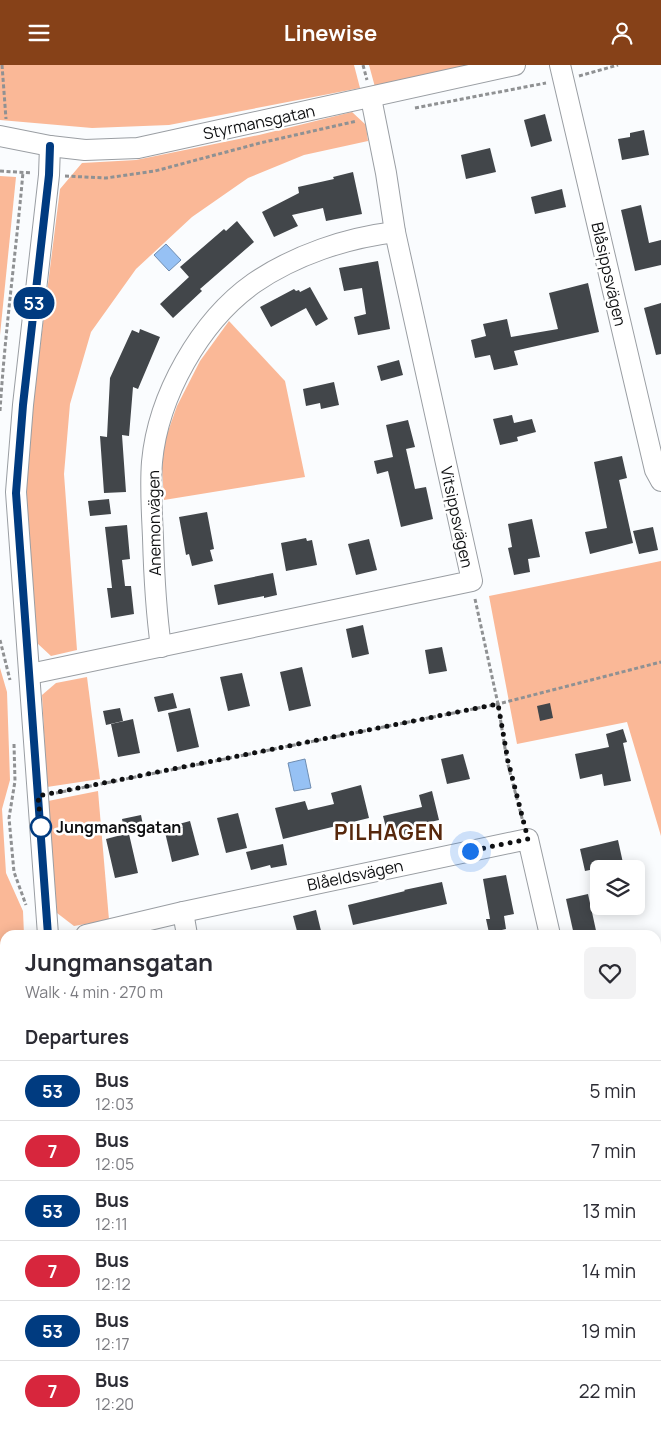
<!DOCTYPE html>
<meta charset="utf-8">
<style>
body{margin:0;font-family:Manrope,sans-serif;background:#f2f2f3;color:#2b2b33;height:100vh;display:flex;flex-direction:column;font-size:19px;white-space:nowrap}
*{box-sizing:border-box;margin:0}
p{font-size:16px;color:#7c7c81}
.icon{flex:none;width:28px;height:28px;fill:none;stroke:currentColor;stroke-width:2;stroke-linecap:round;stroke-linejoin:round}
.map{position:relative;flex:1;overflow:hidden}
.sheet{position:absolute;left:0px;top:865px;width:661px;height:501px;display:flex;flex-direction:column;background:#fff;border-radius:15px 15px 0 0;box-shadow:0 2px 12px #0003}
.sheet>*{flex:none}
.badge{padding:0 10px;border-radius:16px;font-size:18px;line-height:32px}
.buttons{position:absolute;left:590px;top:795px;display:grid;gap:10px}
.buttons a{display:grid;place-items:center;width:55px;height:55px;border-radius:8px;background:#fff;box-shadow:0 2px 12px #0003;font-size:25px}
.you{position:absolute;width:25px;height:25px;margin:-12px;border:4px solid #fff;border-radius:50%;background:#1a73e8;box-shadow:0 0 0 8px #1a73e833}
.map>.badge{position:absolute;translate:-50% -50%;box-shadow:0 0 0 2px #fff}
h2{padding:0 25px;font-size:19px;line-height:45px}
.round{display:grid;place-items:center;flex:none;width:52px;height:52px;border-radius:8px;background:#f2f2f3}
.headline{display:flex;align-items:center;justify-content:space-between;height:85px;padding:0 25px}
h1{font-size:24px;font-weight:700;line-height:38px}
ul{padding:0;list-style:none}
li{display:flex;align-items:center;gap:15px;height:60px;padding:0 25px;border-top:1px solid #e1e1e2}
li div{flex:1}
li b{display:block;font-size:19px}
li em{font-style:normal}
li .badge{min-width:55px;font-weight:700;text-align:center}
header{display:flex;justify-content:space-between;align-items:center;height:65px;padding:0 25px;background:#864118;color:#fff;font-size:22px;font-weight:700}
.map>svg:first-child{display:block}
</style>
<header><svg class="icon" aria-label="menu" viewBox="0 0 24 24"><path d="M4 6h16M4 12h16M4 18h16"/></svg>Linewise<svg class="icon" aria-label="person" viewBox="0 0 24 24"><circle cx="12" cy="8" r="4"/><path d="M4 21q1-7 8-7t8 7"/></svg></header>
<div class="map">
<svg width="661" height="1366" viewBox="0 0 661 1366">
<rect width="100%" height="100%" fill="#fafcfe"/>
<g fill="#fab897">
<path d="M0,0H354L360,23L169,60L92,63L0,55Z"/>
<path d="M369,0H470L375,22Z"/>
<path d="M352,47L366,60L368,76L304,90L248,113L192,152L136,204L91,267L70,339L64,409L77,585L51,591L37,578L26,430L33,338L60,124L82,98L136,95L259,70Z"/>
<path d="M0,111L16,112L0,270Z"/>
<path d="M229,256L285,316L305,412L164,435L162,403L165,375L177,341L200,296Z"/>
<path d="M661,496V771L627,657L517,679L489,531Z"/>
<path d="M0,603L7,627L10,715L2,744L6,808L23,846L24,870H5V1361H254L261,1366H0Z"/>
<path d="M87,612L100,714L47,722L42,630L56,618Z"/>
<path d="M98,726L109,855L74,861L57,848L48,736Z"/>
<path d="M334,1361H640V1363L638,1366H344Z"/>
</g>
<g fill="#96c1f4" stroke="#6e8cb0">
<path d="M166,179L181,195L169,206L154,190Z"/>
<path d="M305,694L311,723L294,726L288,698Z"/>
</g>
<g fill="#42464a">
<path d="M545,49L552,76L531,82L524,55Z"/>
<path d="M644,65L649,90L622,95L618,74L630,72V68Z"/>
<path d="M490,83L496,107L466,114L461,90Z"/>
<path d="M353,107L362,149L326,156L323,143L292,150L298,161L274,172L262,147L299,128L298,122L334,114L333,112Z"/>
<path d="M562,124L566,142L535,149L531,132Z"/>
<path d="M641,140L649,178L661,175V200L635,206L621,145Z"/>
<path d="M237,156L254,177L200,224L202,226L173,253L160,239L189,212L180,202L224,164L226,166Z"/>
<path d="M378,196L390,264L358,270L354,252L366,249L362,223L344,226L339,203Z"/>
<path d="M588,218L599,267L514,286L518,300L494,305L490,290L475,293L471,275L486,271L483,259L507,254L511,272L558,264L549,228Z"/>
<path d="M310,222L328,254L316,261L306,243L271,262L260,242L294,224L296,226L299,225L300,227Z"/>
<path d="M661,238V289L656,290L644,243Z"/>
<path d="M140,264L160,272L138,324L133,322L129,371L122,370L126,427L104,428L100,371L107,372L110,313L132,265L139,268Z"/>
<path d="M399,295L403,310L381,316L377,301Z"/>
<path d="M334,317L339,340L321,344L320,338L306,341L303,324Z"/>
<path d="M512,350L514,358L532,354L536,367L517,372L518,376L500,380L493,354Z"/>
<path d="M408,355L415,382L406,384L415,424L426,422L433,454L401,462L388,406L377,409L374,396L393,392L386,360Z"/>
<path d="M622,391L627,413L619,415L633,478L590,489L585,467L607,463L594,397Z"/>
<path d="M109,434L111,449L90,451L88,436Z"/>
<path d="M207,447L214,484L210,485L213,496L192,501L189,489L186,490L179,452Z"/>
<path d="M532,454L540,492L528,494L530,507L514,510L508,483L512,482L508,459Z"/>
<path d="M127,460L130,494L122,495L125,521H131L134,549L111,553L107,523H112L105,462Z"/>
<path d="M653,462L658,485L639,489L633,466Z"/>
<path d="M306,473L307,476L312,475L317,500L286,506L281,478Z"/>
<path d="M369,474L377,505L356,510L348,479Z"/>
<path d="M273,508L277,530L264,533V531L218,540L214,520Z"/>
<path d="M363,560L369,589L352,593L346,564Z"/>
<path d="M442,582L447,606L429,609L425,585Z"/>
<path d="M302,602L311,641L289,646L280,607Z"/>
<path d="M242,608L250,641L228,646L220,612Z"/>
<path d="M173,628L177,643L158,647L154,632Z"/>
<path d="M550,638L553,653L540,656L537,641Z"/>
<path d="M120,643L123,656L106,660L103,646Z"/>
<path d="M190,643L199,682L177,687L168,648Z"/>
<path d="M133,654L140,688L118,692L111,659Z"/>
<path d="M623,664L627,677L623,678L631,716L604,721L602,709L580,714L575,689L609,682L606,669Z"/>
<path d="M463,689L470,714L447,719L441,694Z"/>
<path d="M361,720L369,753L283,774L275,743L305,736L308,745L334,739L331,728Z"/>
<path d="M432,726L439,755L426,758L427,765L389,774L383,751L422,742L419,730Z"/>
<path d="M238,748L247,783L226,788L217,753Z"/>
<path d="M141,750L144,765L129,769L138,808L115,813L106,774L125,769L122,754Z"/>
<path d="M190,756L199,790L172,797L164,763Z"/>
<path d="M618,775L623,798L585,806L580,784Z"/>
<path d="M283,779L287,800L271,803L270,800L251,805L246,787Z"/>
<path d="M506,810L514,849L504,851L506,864L489,868L486,854H490L483,814Z"/>
<path d="M442,817L447,839L353,860L348,840L405,826L404,825Z"/>
<path d="M588,829L597,870H574L566,834Z"/>
<path d="M316,845L322,870H298L293,851Z"/>
</g>
<g fill="none" stroke-linecap="round" stroke-linejoin="round">
<g stroke="#9a9ea3" stroke-width="22">
<g id="minor">
<path d="M560,0L655,405L661,416"/>
<path d="M0,71L50,81L85,85L138,83L515,0"/>
<path d="M161,582C156,546 154,509 153,473C152,448 150,422 152,397C158,331 200,256 254,218C295,190 346,173 395,167"/>
<path d="M30,609L472,516L395,167L386,108L371,33"/>
<path d="M183,847L187,870"/>
<path d="M48,870L16,427L23,340L49,110L50,81"/>
<path d="M86,870L183,847L528,774L550,870"/>
<path d="M307,1361L316,1366"/>
<path d="M653,1361L654,1366"/>
</g>
</g>
<g stroke="#8f9193" stroke-width="3" stroke-dasharray="4 2.5" stroke-linecap="butt">
<path d="M2,0L6,54"/>
<path d="M363,0L367,15"/>
<path d="M579,11L618,0"/>
<path d="M415,43L546,18"/>
<path d="M0,106L32,108"/>
<path d="M65,111L106,113L155,106L260,78L357,56"/>
<path d="M0,346C5,266 16,187 23,107"/>
<path d="M475,534L498,639L507,696L523,757"/>
<path d="M0,575L10,615"/>
<path d="M14,679L15,716L9,753L14,807L26,840"/>
<path d="M56,728L498,639L661,597"/>
<path d="M0,912L5,928"/>
<path d="M0,938L5,941"/>
<path d="M0,1248L5,1244"/>
<path d="M0,1299L5,1300"/>
<path d="M163,1361L176,1366"/>
<path d="M264,1361L272,1366"/>
</g>
<use href="#minor" stroke="#fff" stroke-width="20"/>
</g>
<g fill="none" stroke-linecap="round" stroke-linejoin="round">
<g stroke="#fff" stroke-width="11">
<path id="line" d="M48,870L16,428L23,340L49,110L50,81"/>
</g>
<use href="#line" stroke="#003b80" stroke-width="8"/>
<path stroke="#0f1012" stroke-width="5" stroke-dasharray="0 9" d="M41,762L38,731L498,639L508,696L528,774L470,786"/>
</g>
<circle fill="#fff" stroke="#003b80" stroke-width="2.5" cx="41" cy="762" r="10"/>
<g text-anchor="middle" dominant-baseline="central" stroke-width="5" stroke-linejoin="round" paint-order="stroke">
<g font-size="16" fill="#0f1012" stroke="#fff">
<text transform="translate(259 57) rotate(-12)">Styrmansgatan</text>
<text transform="translate(609 209) rotate(77)">Blåsippsvägen</text>
<text transform="translate(457 452) rotate(78)">Vitsippsvägen</text>
<text transform="translate(154 458) rotate(-91)">Anemonvägen</text>
<text transform="translate(355 810) rotate(-12)">Blåeldsvägen</text>
</g>
<g font-size="16" font-weight="bold" fill="#0f1012" stroke="#fff" text-anchor="start">
<text x="56" y="762">Jungmansgatan</text>
</g>
<g font-size="21" font-weight="bold" letter-spacing="1" fill="#57280c" stroke="#fff">
<text x="389" y="767">PILHAGEN</text>
</g>
</g>
</svg>
<div class="buttons">
<a><svg class="icon" aria-label="layers" viewBox="0 0 24 24"><path d="M12 4l9 5-9 5-9-5zM3 14l9 5 9-5"/></svg></a>
</div>
<div class="you" style="left:470px;top:786px"></div>
<b class="badge" style="left:34px;top:238px;background:#003b80;color:#fff">53</b>
<section class="sheet">
<div class="headline"><div><h1>Jungmansgatan</h1><p>Walk · 4 min · 270 m</p></div><a class="round"><svg class="icon" aria-label="heart" viewBox="0 0 24 24"><path d="M12 20l-8-8c-3-5 5-10 8-4 3-6 11-1 8 4z"/></svg></a></div>
<h2>Departures</h2>
<ul>
<li><span class="badge" style="background:#003b80;color:#fff">53</span><div><b>Bus</b><p>12:03</p></div><em>5 min</em></li>
<li><span class="badge" style="background:#d7263d;color:#fff">7</span><div><b>Bus</b><p>12:05</p></div><em>7 min</em></li>
<li><span class="badge" style="background:#003b80;color:#fff">53</span><div><b>Bus</b><p>12:11</p></div><em>13 min</em></li>
<li><span class="badge" style="background:#d7263d;color:#fff">7</span><div><b>Bus</b><p>12:12</p></div><em>14 min</em></li>
<li><span class="badge" style="background:#003b80;color:#fff">53</span><div><b>Bus</b><p>12:17</p></div><em>19 min</em></li>
<li><span class="badge" style="background:#d7263d;color:#fff">7</span><div><b>Bus</b><p>12:20</p></div><em>22 min</em></li>
</ul>
</section>
</div>
